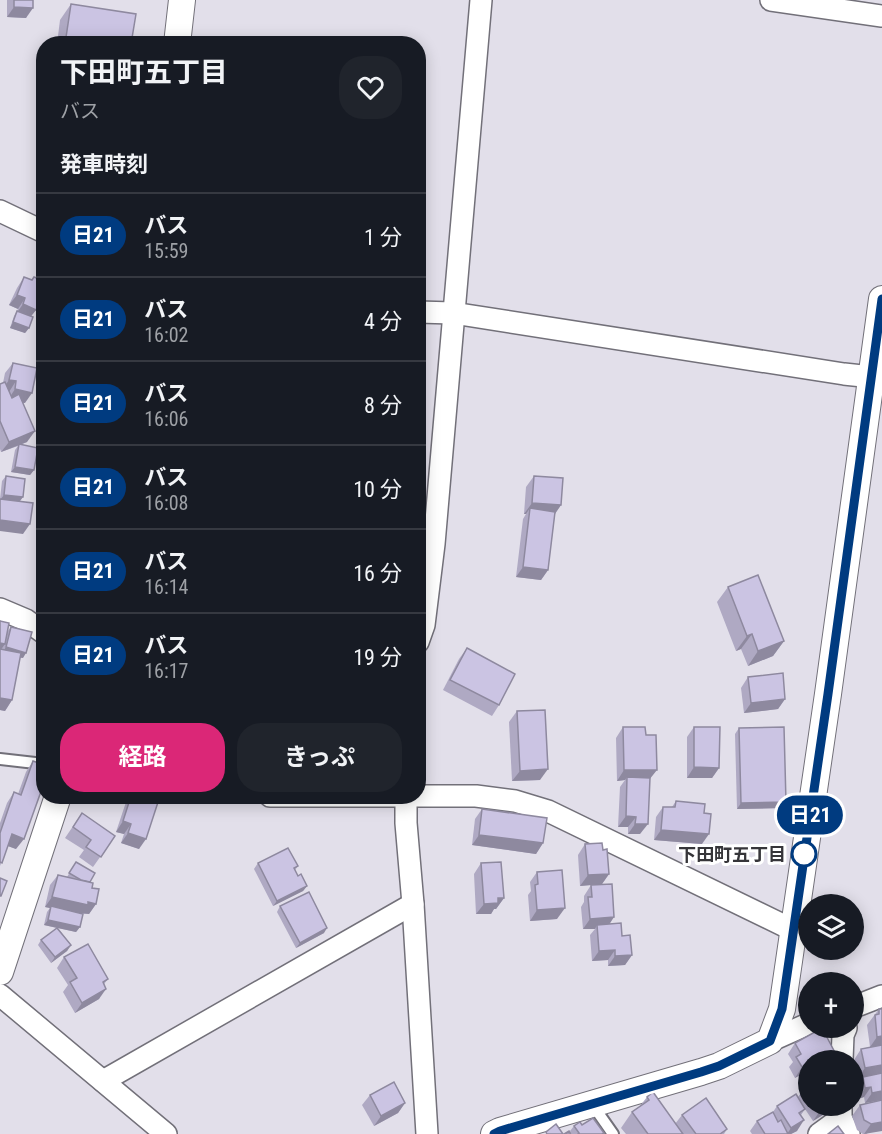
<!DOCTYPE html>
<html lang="ja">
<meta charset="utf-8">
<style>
body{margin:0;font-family:"Roboto Condensed","Noto Sans JP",sans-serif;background:#20242c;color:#f1f3f6;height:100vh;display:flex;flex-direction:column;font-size:22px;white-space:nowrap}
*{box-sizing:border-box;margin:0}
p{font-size:20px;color:#9ea1a6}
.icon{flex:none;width:33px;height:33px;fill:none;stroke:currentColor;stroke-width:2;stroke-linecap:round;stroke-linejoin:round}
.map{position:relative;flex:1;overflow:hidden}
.details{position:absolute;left:36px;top:36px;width:390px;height:768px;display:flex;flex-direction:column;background:#171b24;border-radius:24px;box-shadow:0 3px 15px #0003}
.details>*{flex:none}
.badge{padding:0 12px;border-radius:20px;font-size:21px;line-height:39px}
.tools{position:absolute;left:798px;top:894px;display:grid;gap:12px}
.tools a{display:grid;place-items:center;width:66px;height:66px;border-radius:50%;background:#171b24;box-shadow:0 3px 15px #0003;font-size:30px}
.map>.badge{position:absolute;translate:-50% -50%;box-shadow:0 0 0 3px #fff}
h2{padding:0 24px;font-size:22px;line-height:54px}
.round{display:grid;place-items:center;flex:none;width:63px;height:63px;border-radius:24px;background:#20242c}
.head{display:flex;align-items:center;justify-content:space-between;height:102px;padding:0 24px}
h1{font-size:28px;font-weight:700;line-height:45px}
.primary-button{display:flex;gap:12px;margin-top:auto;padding:12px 24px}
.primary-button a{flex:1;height:69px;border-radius:24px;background:#db2777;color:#fff;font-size:24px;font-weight:700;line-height:69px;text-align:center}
.primary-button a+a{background:#20242c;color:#f1f3f6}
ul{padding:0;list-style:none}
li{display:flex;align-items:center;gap:18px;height:84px;padding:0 24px;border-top:2px solid #363941}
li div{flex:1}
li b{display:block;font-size:22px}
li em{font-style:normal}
li .badge{min-width:66px;font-weight:700;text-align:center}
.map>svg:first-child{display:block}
</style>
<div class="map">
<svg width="882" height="1134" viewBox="0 0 882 1134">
<rect width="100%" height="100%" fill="#e2dfea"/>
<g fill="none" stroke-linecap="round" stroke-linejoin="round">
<g stroke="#727079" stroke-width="14">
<g id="service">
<path d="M0,759L44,764"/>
<path d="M592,1104L613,1134"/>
</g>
</g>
<g stroke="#727079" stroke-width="24">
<g id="minor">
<path d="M771,0L882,16"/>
<path d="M0,211L44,232"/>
<path d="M418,312L453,313L844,374L882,378"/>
<path d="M0,609L26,620L44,633"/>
<path d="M418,642L424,625L434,544L481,0"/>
<path d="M270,796H476L515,801L548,811L793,930"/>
<path d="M406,796V823L413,904L427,1134"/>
<path d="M0,995L166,1134"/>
<path d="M854,1007L882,996"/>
<path d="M770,1041L808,1024"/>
<path d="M842,1060L843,1035L846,1028"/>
<path d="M103,1081L413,904"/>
<path d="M841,1106V1118L849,1134"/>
<path d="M819,1134L841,1118"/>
</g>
</g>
<g stroke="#727079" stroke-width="28">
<g id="tertiary">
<path d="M177,44L182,0"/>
<path d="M0,972L58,796"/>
<path d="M494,1134L500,1131L701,1072L719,1066L770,1041L782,1009L828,694L882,299"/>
</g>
</g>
<use href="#service" stroke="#fff" stroke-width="10"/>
<use href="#minor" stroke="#fff" stroke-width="21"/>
<use href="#tertiary" stroke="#fff" stroke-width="26"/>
</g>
<g fill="#afa9c3">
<path d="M7,0H33L26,18L7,17Z"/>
<path d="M71,4L131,44H57L60,20Z"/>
<path d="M24,277L31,280L34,277L36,310L31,316L29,328L25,333L10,328L14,316L18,309L9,305L17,288Z"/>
<path d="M13,363L25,403H23L27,442L20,445L34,470L30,475L11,472L15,450L18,446L1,452L0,449V384L3,383L5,373Z"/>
<path d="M6,476L23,497L20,501L23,534L0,499L2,481Z"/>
<path d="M534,476L561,505L555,514L548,570L541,580L516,577L523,519L526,514H524L526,487Z"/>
<path d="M728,587L784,641L773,656L748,666L741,649L736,651L717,602Z"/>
<path d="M0,621L7,632L11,627L23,658H20L12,700L5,711L0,710Z"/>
<path d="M467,648L499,705L492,716L443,690L459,659Z"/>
<path d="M748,677L785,699L778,709L744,713L741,688Z"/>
<path d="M517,711L540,780L512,781L509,722Z"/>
<path d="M623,727L650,779L640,834H628V827H618L620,787L625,780L617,781L616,738Z"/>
<path d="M694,727L719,768L712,778H687V737Z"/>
<path d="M739,728L786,802L782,808L737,809L735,734Z"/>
<path d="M33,761L16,849L8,846L0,866V823L7,803L14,792L18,794L26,772Z"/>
<path d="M128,796H160L139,849L121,843L124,834L116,832Z"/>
<path d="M676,801L702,844L654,840L656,817L663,807H672Z"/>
<path d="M482,809L543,843L536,854L472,845L475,819Z"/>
<path d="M82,813L115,836L93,867L79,857L84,850L65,838Z"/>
<path d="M585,844L603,850L609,874L602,884L580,886L578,855Z"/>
<path d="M76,862L90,882L96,904L89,914H82L80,927L76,932L58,928L71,945L67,951L51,963L38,945L41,940L57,928L44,925L47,912L50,908L45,907L50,885L58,875L67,877Z"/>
<path d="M258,863L298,866L295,870L298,876L307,886L303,891L273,906L254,869Z"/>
<path d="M481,863L504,898L496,909H494L491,914H476L474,874Z"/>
<path d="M537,872L557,919L530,921L528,895L531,891L530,882Z"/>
<path d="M591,885L610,924L622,936L632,955L625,965L608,966V960L592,961L590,935L595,929H583L581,907L584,902V896Z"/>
<path d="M280,906L324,933L296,948L277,912Z"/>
<path d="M64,957L108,979L104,984L99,999L75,1013L63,992L68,985L57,968Z"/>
<path d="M879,1009L882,1100L865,1103L864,1097L858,1099L856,1087L862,1078L857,1079L854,1060L861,1049L870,1047L867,1025Z"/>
<path d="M795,1043L839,1060H808V1083L805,1085L800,1075L795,1078L789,1067L793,1062L788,1054Z"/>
<path d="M808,1085V1106H836L834,1108L813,1121L805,1109L801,1115L797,1131L791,1134H752L750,1131L757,1121L773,1112L777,1106L798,1097L805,1087Z"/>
<path d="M370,1095L405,1103L398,1113L374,1126L362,1105Z"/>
<path d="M647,1097L675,1124L682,1115L727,1129L724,1134H626L621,1128L632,1112L640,1106Z"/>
<path d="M882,1100L867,1134H863L857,1130L852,1116L860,1105Z"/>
<path d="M582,1125L603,1134H572L570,1131L574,1126Z"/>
</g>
<g fill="#8e899f">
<path d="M14,7L33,8L26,18L7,17Z"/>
<path d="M17,295L25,298L18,309L9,305Z"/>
<path d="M23,304L36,310L28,320L16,314Z"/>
<path d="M13,322L29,328L25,333L10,328Z"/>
<path d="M9,380L16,381L9,392L2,390Z"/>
<path d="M15,389L32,393L25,403L8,400Z"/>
<path d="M35,431L27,442L1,452L9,442Z"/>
<path d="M15,467L34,470L30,475L11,472Z"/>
<path d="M4,495L23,497L19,502L0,500Z"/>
<path d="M532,503L561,505L554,515L530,508L526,514H524Z"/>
<path d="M0,520L30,524L23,534L0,531Z"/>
<path d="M523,567L548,570L541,580L516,577Z"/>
<path d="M752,634L741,649L736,651L747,636Z"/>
<path d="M784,641L773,656L748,666L758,651Z"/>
<path d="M0,643L5,644L0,651Z"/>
<path d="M6,647L26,653L23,658L2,653Z"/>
<path d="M0,698L12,700L5,711L0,710Z"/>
<path d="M785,699L778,709L744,713L751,703Z"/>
<path d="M694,767L719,768L712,778H687Z"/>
<path d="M548,769L540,780L512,781L520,771Z"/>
<path d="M624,770H657L649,780L627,777L625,780L617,781Z"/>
<path d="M786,802L782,808L737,809L741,803Z"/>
<path d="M626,816L636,817L628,827H618Z"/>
<path d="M123,821L131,824L124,834L116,832Z"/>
<path d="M635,824H648L640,834H628Z"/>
<path d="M661,830L709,834L702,844L654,840Z"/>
<path d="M128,833L146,839L139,849L121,843Z"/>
<path d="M12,834L24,839L16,849L5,845Z"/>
<path d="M479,835L543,843L536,854L472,845Z"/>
<path d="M609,874L602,884L580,886L588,875Z"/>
<path d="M307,886L303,891L273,906L277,901Z"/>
<path d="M52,897L88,902L96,904L89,914L82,913L81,915L51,906L50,908L45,907Z"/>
<path d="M498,898H504L496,909H494L491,914H476L484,904Z"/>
<path d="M565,908L557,919L530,921L537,910Z"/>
<path d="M614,917L607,928L597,925L595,929H583L590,919Z"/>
<path d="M48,920L80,927L76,932L44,925Z"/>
<path d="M327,928L324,933L296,948L300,943Z"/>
<path d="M71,945L67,951L51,963L55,957Z"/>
<path d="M615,950L608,960L592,961L599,951Z"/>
<path d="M632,955L625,965L608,966L615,956Z"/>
<path d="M106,989L99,999L75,1013L82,1003Z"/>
<path d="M882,1036V1046L870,1047L877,1037Z"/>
<path d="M807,1064L800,1075L795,1078L802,1067Z"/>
<path d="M882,1065V1074L857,1079L865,1068Z"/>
<path d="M871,1087L864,1097L858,1099L865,1088Z"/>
<path d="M882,1091V1100L865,1103L872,1093Z"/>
<path d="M405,1103L398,1113L374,1126L381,1116Z"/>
<path d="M829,1106H836L834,1108L813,1121L820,1111Z"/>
<path d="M804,1120L797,1131L791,1134H787L791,1128Z"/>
<path d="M882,1122V1131L864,1134L871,1124Z"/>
</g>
<g fill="#cbc4e3" stroke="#8e899f" stroke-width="1.5">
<path d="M14,0H33V8L14,7Z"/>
<path d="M71,4L136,14L131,44H65Z"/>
<path d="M24,277L32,280L34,277L44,281V291L36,310L23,304L25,298L17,295Z"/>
<path d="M17,311L33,317L29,328L13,322Z"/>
<path d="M13,363L37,368L32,393L15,389L16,381L9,380Z"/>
<path d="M5,382L12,398L19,394L35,431L9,442L0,421V384Z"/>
<path d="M19,444L38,448L34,470L15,467Z"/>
<path d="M6,476L25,479L23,497L4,495Z"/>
<path d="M534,476L563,478L561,505L532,503Z"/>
<path d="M0,499L33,503L30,524L0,520Z"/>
<path d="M530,508L555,512L548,570L523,567Z"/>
<path d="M758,575L784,641L758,651L752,634L747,636L728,587Z"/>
<path d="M0,621L9,623L5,644L0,643Z"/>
<path d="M11,627L32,632L26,653L6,647Z"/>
<path d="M467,648L515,674L499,705L450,680Z"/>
<path d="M0,649L21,653L12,700L0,698Z"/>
<path d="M783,673L785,699L751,703L748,677Z"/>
<path d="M545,710L548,769L520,771L517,711Z"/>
<path d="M623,727H645L646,735H656L657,770H624Z"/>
<path d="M694,727H720L719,768L694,767Z"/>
<path d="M784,727L786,802L741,803L739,728Z"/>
<path d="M33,761L44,765V783L24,839L12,834L2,863L0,862V833L14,792L21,795Z"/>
<path d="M627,777L650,778L648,824H635L636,817L626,816Z"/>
<path d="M131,796H160L146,839L128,833L131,824L123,821Z"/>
<path d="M676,801L705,804L704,813L711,814L709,834L661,830L663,807H675Z"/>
<path d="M482,809L547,818L543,843L479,835Z"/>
<path d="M82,813L115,836L101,857L86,847L91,840L73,827Z"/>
<path d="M602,843L603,850L607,849L609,874L588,875L585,844Z"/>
<path d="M288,848L298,866L294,868L298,876L301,874L307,886L277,901L258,863Z"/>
<path d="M76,862L95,873L90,882L81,880L69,873Z"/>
<path d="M501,862L504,898H498V903L484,904L481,863Z"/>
<path d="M562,870L565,908L537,910L535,885L538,884L537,872Z"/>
<path d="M58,875L93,883L92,888L99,889L96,904L88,902V905L52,897Z"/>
<path d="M0,878L7,881L1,896H0Z"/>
<path d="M612,884L614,917L590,919L588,897H592L591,885Z"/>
<path d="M309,892L327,928L300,943L280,906Z"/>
<path d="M51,906L83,914L80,927L48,920Z"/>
<path d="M621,923L622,936L630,935L632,955L615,956V950L599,951L597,925Z"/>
<path d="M57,928L71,945L55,957L41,940Z"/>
<path d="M88,944L108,979L103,982L106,989L82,1003L70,982L77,978L64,957Z"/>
<path d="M879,1009H882V1036L877,1037L875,1015L879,1014Z"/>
<path d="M822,1028L839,1060H808V1067L807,1064L802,1067L796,1057L801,1054L795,1043Z"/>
<path d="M882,1045V1065L865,1068L861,1049Z"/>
<path d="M882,1073V1091L872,1093L871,1087L865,1088L863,1077Z"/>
<path d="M394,1082L405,1103L381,1116L370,1095Z"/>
<path d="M808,1085V1092L805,1087Z"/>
<path d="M653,1092L683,1134H648L632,1112L649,1100L647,1097Z"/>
<path d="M796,1094L805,1109L799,1113L804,1120L791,1128L777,1106Z"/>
<path d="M706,1098L727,1129L720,1134H696L682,1115Z"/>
<path d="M882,1100V1122L871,1124L864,1120L860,1105Z"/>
<path d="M817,1106H829L820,1111Z"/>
<path d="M773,1112L778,1122L781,1120L788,1134H765L757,1121Z"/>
<path d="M593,1118L604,1133L602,1134H578L579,1133L574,1126L580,1122L582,1125Z"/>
<path d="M556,1124L563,1134H547L546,1132Z"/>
<path d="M838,1126L844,1134H828Z"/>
<path d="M569,1131L571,1134H564Z"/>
</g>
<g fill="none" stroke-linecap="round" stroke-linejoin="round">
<g stroke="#fff" stroke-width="14">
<path id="line" d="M494,1134L500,1131L701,1072L719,1066L770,1041L782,1009L828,694L882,299"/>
</g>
<use href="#line" stroke="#003b80" stroke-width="9"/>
</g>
<circle fill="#fff" stroke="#003b80" stroke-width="3" cx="804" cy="854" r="12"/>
<g text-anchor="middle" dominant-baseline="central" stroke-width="6" stroke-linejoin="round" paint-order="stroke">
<g font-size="18" font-weight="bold" fill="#363539" stroke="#fff" text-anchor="end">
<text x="786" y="854">下田町五丁目</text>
</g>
</g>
</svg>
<div class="tools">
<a><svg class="icon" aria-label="layers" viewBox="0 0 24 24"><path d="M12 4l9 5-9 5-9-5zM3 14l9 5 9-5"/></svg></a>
<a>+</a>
<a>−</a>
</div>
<b class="badge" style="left:810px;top:815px;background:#003b80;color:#fff">日21</b>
<section class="details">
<div class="head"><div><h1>下田町五丁目</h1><p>バス</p></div><a class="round"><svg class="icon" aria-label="heart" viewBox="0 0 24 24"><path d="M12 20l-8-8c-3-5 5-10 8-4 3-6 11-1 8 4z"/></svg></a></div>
<h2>発車時刻</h2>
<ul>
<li><span class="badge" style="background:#003b80;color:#fff">日21</span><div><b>バス</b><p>15:59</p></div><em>1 分</em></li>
<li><span class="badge" style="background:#003b80;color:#fff">日21</span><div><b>バス</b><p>16:02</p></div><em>4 分</em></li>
<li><span class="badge" style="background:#003b80;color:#fff">日21</span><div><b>バス</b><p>16:06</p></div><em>8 分</em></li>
<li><span class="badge" style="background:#003b80;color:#fff">日21</span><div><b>バス</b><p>16:08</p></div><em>10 分</em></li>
<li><span class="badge" style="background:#003b80;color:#fff">日21</span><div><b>バス</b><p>16:14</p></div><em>16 分</em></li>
<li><span class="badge" style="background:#003b80;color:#fff">日21</span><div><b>バス</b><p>16:17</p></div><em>19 分</em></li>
</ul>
<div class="primary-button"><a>経路</a><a>きっぷ</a></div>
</section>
</div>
